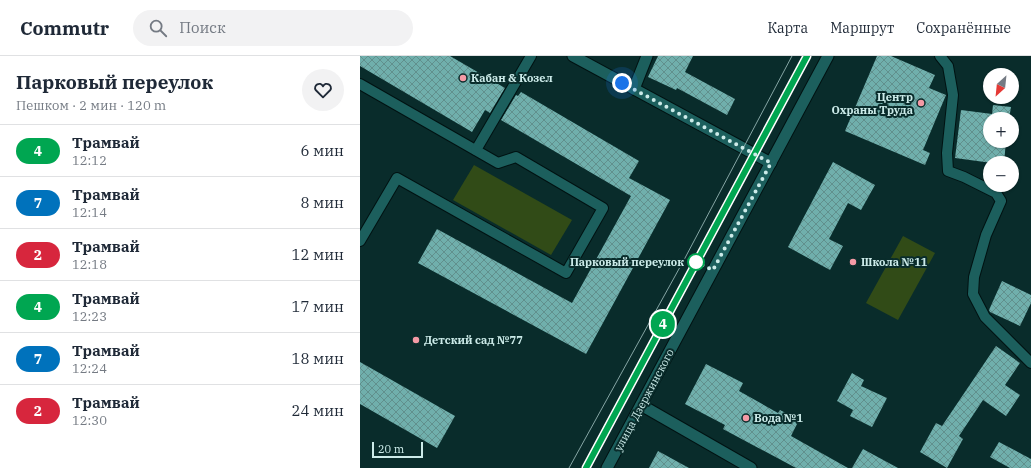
<!DOCTYPE html>
<html lang="ru">
<meta charset="utf-8">
<style>
body{margin:0;font-family:"IBM Plex Serif",serif;background:#f2f2f3;color:#1f2937;height:100vh;display:flex;flex-direction:column;font-size:15px;white-space:nowrap}
*{box-sizing:border-box;margin:0}
p{font-size:13px;color:#747a83}
.icon{flex:none;width:22px;height:22px;fill:none;stroke:currentColor;stroke-width:2;stroke-linecap:round;stroke-linejoin:round}
.map{position:relative;flex:1;overflow:hidden}
.drawer{display:flex;flex-direction:column;background:#fff;width:360px}
.drawer>*{flex:none}
.badge{padding:0 8px;border-radius:13px;font-size:14px;line-height:26px}
.needle{width:26px;rotate:207deg}
.controls{position:absolute;left:623px;top:12px;display:grid;gap:8px}
.controls a{display:grid;place-items:center;width:36px;height:36px;border-radius:50%;background:#fff;box-shadow:0 1px 3px #0004;font-size:20px}
.scale{position:absolute;left:12px;bottom:10px;width:51px;box-sizing:border-box;padding-left:4px;border:2px solid #ccebe9;border-top:0;font-size:11px;line-height:14px;white-space:nowrap;color:#ccebe9;-webkit-text-stroke:3px #092c2b;paint-order:stroke}
.you{position:absolute;width:20px;height:20px;margin:-10px;border:3px solid #fff;border-radius:50%;background:#1a73e8;box-shadow:0 0 0 6px #1a73e833}
.map>.badge{position:absolute;translate:-50% -50%;box-shadow:0 0 0 2px #fff}
.round{display:grid;place-items:center;flex:none;width:42px;height:42px;border-radius:21px;background:#f2f2f3}
.headline{display:flex;align-items:center;justify-content:space-between;height:68px;padding:0 16px}
h1{font-size:19px;font-weight:800;line-height:30px}
ul{padding:0;list-style:none}
li{display:flex;align-items:center;gap:12px;height:52px;padding:0 16px;border-top:1px solid #e0e1e3}
li div{flex:1}
li b{display:block;font-size:15px}
li em{font-style:normal}
li .badge{min-width:44px;font-weight:700;text-align:center}
header{display:flex;align-items:center;gap:24px;box-sizing:border-box;height:56px;padding:0 20px;background:#fff;border-bottom:1px solid #e0e1e3}
header strong{font-size:19px}
nav{display:flex;gap:22px;margin-inline-start:auto;font-size:14px}
.search{width:280px;height:36px;background:#f2f2f3;display:flex;align-items:center;gap:10px;box-sizing:border-box;padding:0 14px;border-radius:22px;color:#747a83;font-size:15px}
main{display:flex;flex:1;min-height:0}
.map>svg:first-child{display:block}
</style>
<header>
<strong>Commutr</strong>
<div class="search"><svg class="icon" aria-label="search" viewBox="0 0 24 24"><circle cx="10" cy="10" r="6"/><path d="M15 15l6 6"/></svg>Поиск</div>
<nav><a>Карта</a><a>Маршрут</a><a>Сохранённые</a></nav>
</header>
<main>
<section class="drawer">
<div class="headline"><div><h1>Парковый переулок</h1><p>Пешком · 2 мин · 120 m</p></div><a class="round"><svg class="icon" aria-label="heart" viewBox="0 0 24 24"><path d="M12 20l-8-8c-3-5 5-10 8-4 3-6 11-1 8 4z"/></svg></a></div>
<ul>
<li><span class="badge" style="background:#00a651;color:#fff">4</span><div><b>Трамвай</b><p>12:12</p></div><em>6 мин</em></li>
<li><span class="badge" style="background:#0072bc;color:#fff">7</span><div><b>Трамвай</b><p>12:14</p></div><em>8 мин</em></li>
<li><span class="badge" style="background:#d7263d;color:#fff">2</span><div><b>Трамвай</b><p>12:18</p></div><em>12 мин</em></li>
<li><span class="badge" style="background:#00a651;color:#fff">4</span><div><b>Трамвай</b><p>12:23</p></div><em>17 мин</em></li>
<li><span class="badge" style="background:#0072bc;color:#fff">7</span><div><b>Трамвай</b><p>12:24</p></div><em>18 мин</em></li>
<li><span class="badge" style="background:#d7263d;color:#fff">2</span><div><b>Трамвай</b><p>12:30</p></div><em>24 мин</em></li>
</ul>
</section>
<div class="map">
<svg width="671" height="412" viewBox="0 0 671 412">
<defs>
<pattern id="building-cross-hatch" width="8" height="8" patternUnits="userSpaceOnUse"><rect width="8" height="8" fill="#70afac"/><path d="M0 0l8 8M0 8l8-8" fill="none" stroke="#61908d"/></pattern>
</defs>
<rect width="100%" height="100%" fill="#092c2b"/>
<g fill="#314b17">
<path d="M114,109L212,164L191,199L93,144Z"/>
<path d="M543,180L575,197L538,264L506,247Z"/>
</g>
<g fill="url(#building-cross-hatch)">
<path d="M0,0H90L145,32L130,57L125,54L112,76L0,10Z"/>
<path d="M298,0H333L325,16L375,43L367,59L317,32L316,34L288,21Z"/>
<path d="M517,0H531L575,19L569,32L586,39L563,94L570,97L565,109L485,75Z"/>
<path d="M161,36L279,105L269,122L310,144L226,298L58,207L77,173L212,247L271,140L141,64L156,39L158,40Z"/>
<path d="M633,49L651,51L649,63H630V85H646L644,107H632L595,102L601,54L632,58Z"/>
<path d="M473,106L515,129L501,154L488,147L469,183L483,190L470,214L428,191Z"/>
<path d="M642,225L671,239V247L660,270L630,256L629,254Z"/>
<path d="M636,290L660,307L645,329L660,339L646,360L623,344L599,380L603,383L587,412L560,396L576,367L582,370Z"/>
<path d="M0,306L95,360L77,392L0,348Z"/>
<path d="M346,308L383,327L379,335L418,357L420,354L439,364L431,380L488,412H436L363,373L365,369L325,348Z"/>
<path d="M492,317L504,324L501,330L527,342L512,371L490,360L493,354L477,345Z"/>
<path d="M639,386L671,403V412H650L630,401Z"/>
<path d="M503,393L538,412H492Z"/>
<path d="M298,395L329,412H289Z"/>
</g>
<g fill="none" stroke-linecap="round" stroke-linejoin="round">
<g stroke="#011212" stroke-width="12">
<g id="service">
<path d="M580,0L588,10L593,39L587,97L588,115L604,121L636,137L641,145L626,179L614,221L613,238L625,261L671,307"/>
<path d="M0,28L138,107L156,101L243,152L206,217L37,122L0,185"/>
<path d="M116,94L171,0"/>
</g>
</g>
<g stroke="#011212" stroke-width="13">
<g id="minor">
<path d="M274,33L287,0"/>
<path d="M281,349L391,412"/>
</g>
</g>
<g stroke="#011212" stroke-width="13">
<path id="tertiary" d="M213,0L411,107"/>
</g>
<g stroke="#011212" stroke-width="13">
<path id="secondary" d="M247,412L468,0"/>
</g>
<use href="#service" stroke="#1c5f5d" stroke-width="10"/>
<use href="#minor" stroke="#1c5f5d" stroke-width="11"/>
<use href="#tertiary" stroke="#1c5f5d" stroke-width="11"/>
<use href="#secondary" stroke="#1c5f5d" stroke-width="11"/>
<g stroke="#86a6a5" stroke-width="1">
<path d="M209,412L325,202L432,0"/>
<path d="M226,412L447,0"/>
</g>
</g>
<g fill="none" stroke-linecap="round" stroke-linejoin="round">
<g stroke="#fff" stroke-width="9">
<path id="line" d="M226,412L447,0"/>
</g>
<use href="#line" stroke="#00a651" stroke-width="6"/>
<path stroke="#ccebe9" stroke-width="4" stroke-dasharray="0 7.2" d="M262,27L411,107L353,214L336,206"/>
</g>
<g fill="#f49aa5" stroke="#092c2b" stroke-width="1.5">
<circle cx="103" cy="22" r="4"/>
<circle cx="561" cy="47" r="4"/>
<circle cx="493" cy="206" r="4"/>
<circle cx="56" cy="284" r="4"/>
<circle cx="386" cy="362" r="4"/>
</g>
<circle fill="#fff" stroke="#00a651" stroke-width="2" cx="336" cy="206" r="8"/>
<g text-anchor="middle" dominant-baseline="central" stroke-width="4" stroke-linejoin="round" paint-order="stroke">
<g font-size="11" font-weight="bold" fill="#ccebe9" stroke="#092c2b" text-anchor="start">
<text x="111" y="22">Кабан &amp; Козел</text>
<text x="553" y="41" text-anchor="end">Центр<tspan x="553" dy="13">Охраны Труда</tspan></text>
<text x="501" y="206">Школа №11</text>
<text x="64" y="284">Детский сад №77</text>
<text x="394" y="362">Вода №1</text>
</g>
<g font-size="11" font-weight="bold" fill="#ccebe9" stroke="#092c2b" text-anchor="end">
<text x="324" y="206">Парковый переулок</text>
</g>
<g font-size="11" fill="#ccebe9" stroke="#092c2b">
<text transform="translate(284 344) rotate(-62)">улица Дзержинского</text>
</g>
</g>
</svg>
<div class="controls">
<a><svg class="needle" viewBox="-14 -14 28 28"><path d="M0-13l5 13h-10z" fill="#e53935"/><path d="M0 13l5-13h-10z" fill="#747a83"/></svg></a>
<a>+</a>
<a>−</a>
</div>
<div class="scale">20 m</div>
<div class="you" style="left:262px;top:27px"></div>
<b class="badge" style="left:303px;top:268px;background:#00a651;color:#fff">4</b>
</div>
</main>
